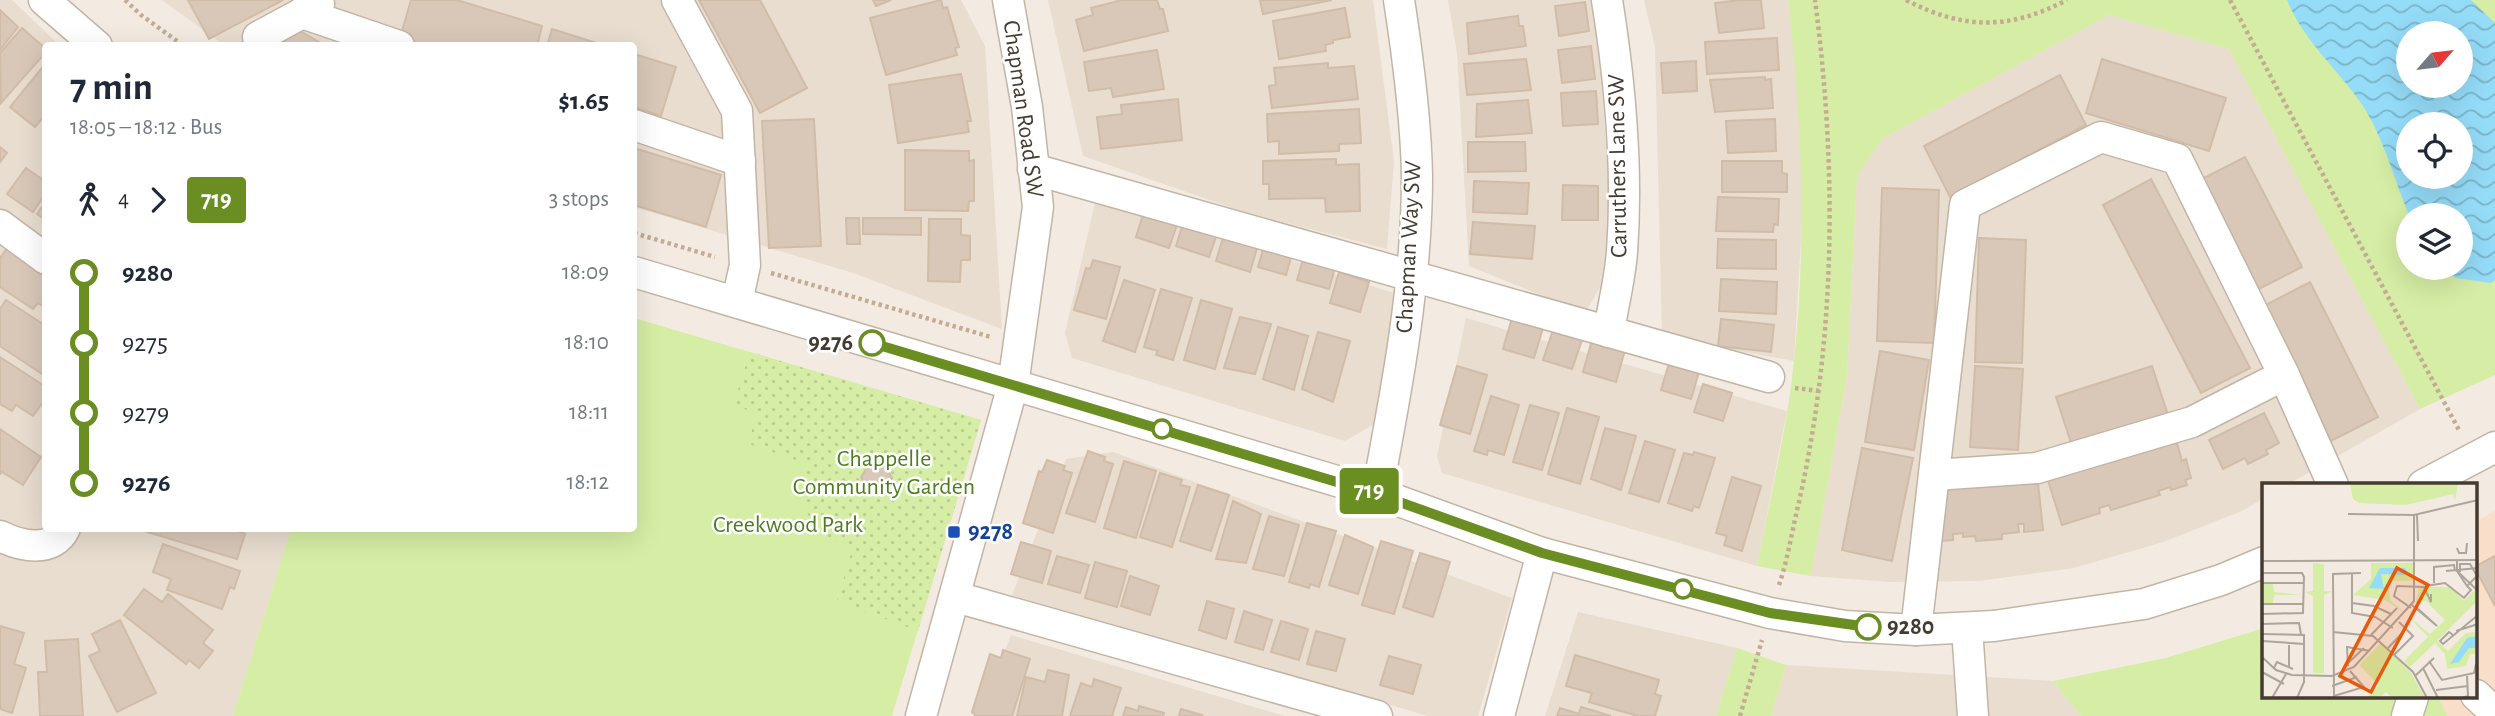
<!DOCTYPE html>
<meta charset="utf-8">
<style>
body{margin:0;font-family:"Alegreya Sans",sans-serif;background:#f6f6f7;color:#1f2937;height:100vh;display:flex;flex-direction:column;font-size:26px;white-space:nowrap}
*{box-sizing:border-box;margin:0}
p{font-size:23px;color:#747a83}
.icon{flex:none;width:38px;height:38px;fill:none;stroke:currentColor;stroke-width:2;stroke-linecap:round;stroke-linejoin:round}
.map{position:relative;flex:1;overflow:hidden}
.sheet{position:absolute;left:42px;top:42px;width:595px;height:490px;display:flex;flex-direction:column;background:#fff;border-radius:7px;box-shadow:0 7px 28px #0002}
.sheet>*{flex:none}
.badge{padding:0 14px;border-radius:5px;font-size:24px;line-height:46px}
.needle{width:46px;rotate:62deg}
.buttons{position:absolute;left:2396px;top:21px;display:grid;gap:14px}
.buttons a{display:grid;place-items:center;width:77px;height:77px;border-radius:50%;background:#fff;box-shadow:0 7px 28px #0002;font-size:35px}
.map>.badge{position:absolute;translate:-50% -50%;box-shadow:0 0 0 4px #fff}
.legs{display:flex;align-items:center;gap:10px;height:77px;padding:0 28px;font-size:23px}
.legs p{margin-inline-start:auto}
.summary{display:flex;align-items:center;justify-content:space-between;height:119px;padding:0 28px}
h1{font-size:38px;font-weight:600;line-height:52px}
ul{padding:0 28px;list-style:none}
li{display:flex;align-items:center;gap:24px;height:70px;font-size:26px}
li i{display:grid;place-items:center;width:10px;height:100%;margin:0 9px;background:currentColor}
li i::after{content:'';width:18px;height:18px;margin:-9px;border:5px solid;border-radius:50%;background:#fff}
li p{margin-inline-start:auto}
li:first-child i{background:linear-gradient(#0000 50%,currentColor 0)}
li:last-child i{background:linear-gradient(currentColor 50%,#0000 0)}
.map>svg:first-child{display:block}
</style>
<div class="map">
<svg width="2495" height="716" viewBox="0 0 2495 716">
<defs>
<pattern id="garden-dots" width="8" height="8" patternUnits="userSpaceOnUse" patternTransform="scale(1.75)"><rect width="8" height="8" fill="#d5eda4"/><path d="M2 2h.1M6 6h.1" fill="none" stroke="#b8cc8e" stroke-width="1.8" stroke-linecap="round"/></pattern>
<pattern id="water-waves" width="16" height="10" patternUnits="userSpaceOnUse" patternTransform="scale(1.75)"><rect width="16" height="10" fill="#95dcf8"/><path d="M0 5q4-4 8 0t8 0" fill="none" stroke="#7bb4c9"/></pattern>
</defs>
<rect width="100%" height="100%" fill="#f3ebe1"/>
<g fill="#e8ddcf">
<path d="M0,0H12L59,45L46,46V528L291,529L233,716H0Z"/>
<path d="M162,0H961L985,46L1002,329L853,273L634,207V46L224,45Z"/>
<path d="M1048,0H1373L1394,162L1387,249L1241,211L1083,156Z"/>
<path d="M1448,0H1596L1614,263L1585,313L1469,266L1457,53Z"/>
<path d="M1644,0H1788L1799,89L1803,205L1794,361L1662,337L1655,47Z"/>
<path d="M2109,15L2229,49L2420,409L2287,485H2264V498L2242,511L2163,542L2074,568L1979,581L1889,582L1811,576L1847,376L1857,176L1882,139Z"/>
<path d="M1096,198L1400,295L1378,422L1345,441L1072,358L1065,333Z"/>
<path d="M1466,318L1787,411L1757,566L1442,473L1437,456Z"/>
<path d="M1113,452L1512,598L1478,716H1428L1012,595L1066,459Z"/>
<path d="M1578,612L1737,648L1716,716H1545Z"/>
<path d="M1011,635L1285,716H980Z"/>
<path d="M1786,665L2053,681L2081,716H1771Z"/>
</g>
<path fill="#f9dfc9" d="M2495,511V716H2448L2438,697H2476V521Z"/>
<g fill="#d5eda4" fill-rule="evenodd">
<path d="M1788,0H2495V375L2420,409L2229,49L2109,15L1882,139L1857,176L1847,376L1811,576L1757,566C1770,498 1787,430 1794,361C1807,240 1802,120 1788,0ZM2408,33H2460V86H2408ZM2408,124H2460V177H2408ZM2408,215H2460V268H2408Z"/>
<path d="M634,318L981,420L892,716H233L291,529L634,528Z"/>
<path d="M2264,628V697H2438L2448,716H2081L2053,681L2166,658Z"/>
<path d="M1737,648L1786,665L1771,716H1716Z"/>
</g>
<path fill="url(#garden-dots)" d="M750,352L981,420L918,631L837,601L853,547L819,535L796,492L805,463L749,444L756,412L733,406Z"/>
<path fill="url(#water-waves)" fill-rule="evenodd" d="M2287,0H2471L2495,23V280L2491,283L2455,278L2445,268H2460V215H2409C2394,179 2384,139 2363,106C2338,69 2304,42 2287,0ZM2408,33H2460V86H2408ZM2408,124H2460V177H2408Z"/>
<g fill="#d9c8b8" stroke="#d1bca8" stroke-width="2">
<path d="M188,0H283L209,39Z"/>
<path d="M411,0H457L542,26L537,46H426L400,38Z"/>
<path d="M699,0H760L807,88L760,113Z"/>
<path d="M873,0H891L876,6Z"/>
<path d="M941,0L943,8L947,7L959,47L955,48L957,55L886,75L870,18Z"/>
<path d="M1122,0H1157L1160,9H1163L1168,31L1084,51L1076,20L1093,15L1091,8Z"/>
<path d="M1260,0H1332L1263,14Z"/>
<path d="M1740,0H1761L1764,28L1719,33L1715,3Z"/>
<path d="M1585,2L1589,31L1559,36L1555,6Z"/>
<path d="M1345,8L1350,37L1333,40V43L1325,45L1326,51L1279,59L1273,21Z"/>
<path d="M0,10L18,27L0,50Z"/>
<path d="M1518,16L1519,26H1523L1526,46L1469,54L1467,23Z"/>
<path d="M293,27L326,46H282Z"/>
<path d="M22,28L46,49V52L1,103L0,53Z"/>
<path d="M552,29L606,46H547Z"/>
<path d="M1777,38L1779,70L1707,74L1705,42Z"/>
<path d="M1591,46L1595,79L1562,83L1558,50Z"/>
<path d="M1157,50L1164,89L1113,97L1111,88L1089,91L1084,62Z"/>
<path d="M634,54L676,67L661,116L634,107Z"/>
<path d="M1526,59L1531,90L1467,95L1464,64Z"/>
<path d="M2102,59L2226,98L2209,151L2086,113Z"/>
<path d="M1696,61L1697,91L1663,93L1661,63Z"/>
<path d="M46,63V114L35,127L10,107Z"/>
<path d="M1328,63V68L1354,66L1358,99L1272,108L1269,86L1276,85L1274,68Z"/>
<path d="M961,74L971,121H967L969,132L898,143L889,85Z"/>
<path d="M2060,75L2086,125L1950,197L1924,146Z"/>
<path d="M1765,77V80L1771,79L1773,108L1715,112L1710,80Z"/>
<path d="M1596,91L1598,124L1563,126L1561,93Z"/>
<path d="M1178,99L1182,140L1101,149L1097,117L1122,114L1121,105Z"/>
<path d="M1528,100L1532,133L1476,137L1477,104Z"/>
<path d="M1359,109L1361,143L1339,144V151L1279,154V141L1268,142L1267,114Z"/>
<path d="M814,119L821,246L769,248L762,121Z"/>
<path d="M1775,119L1776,151L1728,153L1726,121Z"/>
<path d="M1468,142H1525L1526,171L1468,172Z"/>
<path d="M0,147L7,153L0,162Z"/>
<path d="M634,148L721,175L706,227L634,205Z"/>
<path d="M905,150L969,151V161L974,160V201H969L968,211L905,210Z"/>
<path d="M2245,157L2302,267L2255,291L2198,181Z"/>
<path d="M1336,159V165L1359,164L1360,211L1326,212L1325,198L1269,199V184H1263V161Z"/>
<path d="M1722,161H1782V173L1787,174V192H1722Z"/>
<path d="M26,168L46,182V193L33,212L7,194Z"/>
<path d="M2151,179L2250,368L2201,393L2103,205Z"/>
<path d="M1474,181L1529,183L1527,214L1473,212Z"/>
<path d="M1563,185L1598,186V220H1562Z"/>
<path d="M1882,188L1939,190L1934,343L1877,341Z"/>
<path d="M1718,197L1779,199L1778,225L1774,224L1773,232L1716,231Z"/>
<path d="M46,201V220L37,214Z"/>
<path d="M1147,202L1181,213L1169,248L1136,237Z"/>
<path d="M1186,214L1220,225L1209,257L1176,246Z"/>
<path d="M846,218H859L860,244H847Z"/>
<path d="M863,218H921V235L863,234Z"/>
<path d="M929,219H961V235L970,236V260H961L960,282L928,281Z"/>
<path d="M1473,222L1535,226L1532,259L1470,254Z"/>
<path d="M1226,228L1260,238L1250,272L1216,261Z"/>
<path d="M1979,238L2026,240L2022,363L1975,362Z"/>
<path d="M1266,239L1294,247L1286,275L1258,267Z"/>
<path d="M1718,239L1776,240V269L1717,268Z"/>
<path d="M10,244L46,268V308L38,303L33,309L0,287V258Z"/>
<path d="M1306,249L1338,258L1329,289L1297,280Z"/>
<path d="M1093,260L1120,267L1106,319L1074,310L1086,268L1090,269Z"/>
<path d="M1339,272L1369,282L1360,312L1330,303Z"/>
<path d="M1721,279L1777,282L1776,314L1719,311Z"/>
<path d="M1124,280L1155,290L1135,352L1103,341Z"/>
<path d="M2310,282L2378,417L2331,441L2262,307Z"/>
<path d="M1161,289L1192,298L1173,360L1156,355L1158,351L1144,347Z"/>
<path d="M6,300L46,326L45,376L0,346V309Z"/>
<path d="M1201,300L1232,309L1215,369L1184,360Z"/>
<path d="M1240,317L1271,324L1255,374L1224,368Z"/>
<path d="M1512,318L1543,328L1534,358L1503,349Z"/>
<path d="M1721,319L1774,325L1771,352L1718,346Z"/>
<path d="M1278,327L1308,336L1294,390L1263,379Z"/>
<path d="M1553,330L1582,340L1572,369L1543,360Z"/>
<path d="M1318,332L1350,341L1333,402L1302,389Z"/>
<path d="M1592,340L1625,350L1616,382L1583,372Z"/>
<path d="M1880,351L1929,360L1914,450L1865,442Z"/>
<path d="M0,357L46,387V398L33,416L16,405L12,411L0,404Z"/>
<path d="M1670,360L1700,369L1691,399L1661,390Z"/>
<path d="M1457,366L1487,375L1470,434L1440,425Z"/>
<path d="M1975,366L2023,369L2018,450L1970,447Z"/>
<path d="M2152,366L2168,415L2072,446L2056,397Z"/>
<path d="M1703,384L1732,393L1723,421L1694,412Z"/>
<path d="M1491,396L1519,405L1504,455L1488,450L1487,455L1474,451Z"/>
<path d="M1530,405L1559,413L1542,470L1513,462Z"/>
<path d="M1567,408L1599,417L1580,484L1548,474Z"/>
<path d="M2264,413L2279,443L2266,450L2268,454L2248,464L2245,458L2223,469L2209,440Z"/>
<path d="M1605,428L1636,436L1621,490L1591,479Z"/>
<path d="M0,429L41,457L23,485L2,472L0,474Z"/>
<path d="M2173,430L2182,461L2186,459L2191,478L2185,480L2187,485L2171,490L2170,487L2158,491L2160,495L2111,510L2109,505L2099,508L2100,513L2062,525L2045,471Z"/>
<path d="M1645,441L1675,450L1659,502L1629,493Z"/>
<path d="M1862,448L1913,458L1892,561L1842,550Z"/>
<path d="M1088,451L1105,457L1104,461L1113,464L1095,522L1066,513Z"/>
<path d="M1694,452L1715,458L1699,508L1694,506L1692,511L1668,503L1684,453L1693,455Z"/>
<path d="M1047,460L1065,466L1063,470L1072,473L1053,533L1023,523L1039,471L1042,472Z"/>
<path d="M1124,461L1156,471L1136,538L1104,528Z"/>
<path d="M870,463L885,465L892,478L884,491H868L861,477Z"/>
<path d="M1160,473L1182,480L1180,485L1190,487L1172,547L1140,537Z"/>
<path d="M2037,474L2043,530L2024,532V524H2018L2019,532L2002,534V539L1976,541L1975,536L1963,537V533L1953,534V540L1939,541L1934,484Z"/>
<path d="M1732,477L1761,486L1742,551L1724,545L1727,536L1716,533Z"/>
<path d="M1198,485L1229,495L1211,551L1180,541Z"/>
<path d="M1233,501L1261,514L1246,563L1216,559Z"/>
<path d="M1269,516L1299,525L1284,576L1253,569Z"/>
<path d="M1307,523L1336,531L1319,587L1310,584L1309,588L1289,582Z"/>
<path d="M149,528H236V531L245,534L237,559L147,532Z"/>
<path d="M1345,535L1373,547L1358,594L1329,585Z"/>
<path d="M1381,541L1413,551L1394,614L1362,605Z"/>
<path d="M1021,542L1051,551L1042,583L1011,574Z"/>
<path d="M163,544L240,571L234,589L230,587L222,609L167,590L171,579L153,572Z"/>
<path d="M1420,553L1450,562L1433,617L1403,607Z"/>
<path d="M1057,556L1089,565L1080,593L1048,584Z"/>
<path d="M2495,556V606L2476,570V566Z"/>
<path d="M1095,562L1127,571L1117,607L1085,598Z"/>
<path d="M1130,576L1159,586L1150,615L1121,606Z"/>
<path d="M144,589L162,602L168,594L213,630L203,643L213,651L199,668L189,660L186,664L124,615Z"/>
<path d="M1207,601L1234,609L1226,639L1199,630Z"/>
<path d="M1244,611L1272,620L1263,650L1235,642Z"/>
<path d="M120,620L156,693L117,712L89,656L100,651L92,634Z"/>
<path d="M1281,621L1308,629L1299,660L1271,652Z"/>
<path d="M0,626L24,633L14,664L26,668L12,713L0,709Z"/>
<path d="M1316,631L1345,639L1336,671L1307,664Z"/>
<path d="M78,639L83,716H40L38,672H47L45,641Z"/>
<path d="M1003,650L1030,659L1012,716H976L972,712L990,654L1001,658Z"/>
<path d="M1575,655L1659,680L1655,694L1661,696L1655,716H1638L1589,702L1592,693L1566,686Z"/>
<path d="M1389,656L1421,665L1413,694L1380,685Z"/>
<path d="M1048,670L1069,675L1062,716H1017L1026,677L1045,682Z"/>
<path d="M1094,679L1121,688L1112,716H1070L1081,683L1092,687Z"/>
<path d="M1139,706L1164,713L1163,716H1123L1126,707L1138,711Z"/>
<path d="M1581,707L1611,716H1557L1560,708L1579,714Z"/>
<path d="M1181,709L1202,715L1201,716H1179Z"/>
</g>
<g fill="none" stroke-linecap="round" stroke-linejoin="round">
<g stroke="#c2b5a6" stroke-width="33">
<g id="minor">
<path d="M44,0L97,46"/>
<path d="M677,0L737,111L745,265L737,302"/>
<path d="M1607,0C1620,81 1628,170 1622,252C1620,279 1613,305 1609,332"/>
<path d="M302,13L399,46"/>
<path d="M258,37L319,4"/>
<path d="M634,125L740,161"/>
<path d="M1033,169L1769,377"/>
<path d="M0,225L46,259"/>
<path d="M634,272L1377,493L1542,553L1770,613L1845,626L1916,630L1994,626L2144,604L2221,580L2264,562"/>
<path d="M1934,475L2037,468L2192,422L2284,375"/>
<path d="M2423,485L2495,447"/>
<path d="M1377,493C1397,388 1417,283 1417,176C1416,117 1408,58 1399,0"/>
<path d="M0,536C20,546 53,554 65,528"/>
<path d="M956,597L1377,716"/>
<path d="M1967,628L1973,716"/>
<path d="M1916,630L1965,205L2101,137L2177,159L2284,375L2333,485"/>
<path d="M2476,695L2495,713"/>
<path d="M921,716L1013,385L1038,207L1027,107L1008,0"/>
<path d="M1499,716L1542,553"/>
<path d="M2407,716L2413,697"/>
</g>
</g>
<g stroke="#c3ac93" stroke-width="4.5" stroke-dasharray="3.5 3.5" stroke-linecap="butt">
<path d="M125,0L141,15L184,46"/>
<path d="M1906,0C1964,30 2009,30 2067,0"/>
<path d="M2230,0L2460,432"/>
<path d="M634,233L715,257"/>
<path d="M771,273L991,337"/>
<path d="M1795,388L1819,391"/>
<path d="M1779,585C1788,559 1792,530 1799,502C1836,336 1837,168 1815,0"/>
<path d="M1740,716L1762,640"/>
</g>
<use href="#minor" stroke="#fff" stroke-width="30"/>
</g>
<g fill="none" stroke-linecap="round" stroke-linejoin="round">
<g stroke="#fff" stroke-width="16">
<path id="line-1" d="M872,343L1377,494L1542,553L1770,613L1868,627"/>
</g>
<use href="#line-1" stroke="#6b8e23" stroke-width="10"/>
</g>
<g fill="#fff" stroke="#6b8e23" stroke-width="3.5">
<circle cx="872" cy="343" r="12"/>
<circle cx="1162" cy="429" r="9"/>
<circle cx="1683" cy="589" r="9"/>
<circle cx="1868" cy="627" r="12"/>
</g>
<rect fill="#1a4fb4" stroke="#fff" stroke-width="2.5" x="947" y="525" width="14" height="14" rx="3.5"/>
<g text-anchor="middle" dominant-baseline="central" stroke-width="5" stroke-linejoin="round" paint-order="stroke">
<g font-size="24" fill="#453b31" stroke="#fff">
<text transform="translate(1023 109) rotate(82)">Chapman Road SW</text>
<text transform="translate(1618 166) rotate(-91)">Carruthers Lane SW</text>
<text transform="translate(1409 247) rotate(-87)">Chapman Way SW</text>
</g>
<g font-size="24" font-weight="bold" fill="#453b31" stroke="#fff" text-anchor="end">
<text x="853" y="343">9276</text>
<text x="1887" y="627" text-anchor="start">9280</text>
</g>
<g font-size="24" fill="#4e7c1f" stroke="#fff">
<text x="884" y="459">Chappelle<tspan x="884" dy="28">Community Garden</tspan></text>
<text x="788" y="525">Creekwood Park</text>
</g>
<g font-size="24" font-weight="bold" fill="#164399" stroke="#fff" text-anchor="start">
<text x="968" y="532">9278</text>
</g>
</g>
<g transform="translate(2262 483)">
<rect width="215" height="215" fill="#f3ebe1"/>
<path d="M88,0H196L193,18L191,11L144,22L97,20L91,16ZM51,80L62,81V108H70L62,112V190H51V113L43,109L51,108ZM109,80H152L151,98H131L127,102L128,117L143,130L123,117L91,112L109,96ZM0,101H11L12,109L40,112H12L11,120H0ZM157,104H187L202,118L215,105V118L175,158L186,168L204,150L215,149V171H208L204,183L185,186L183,171L173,160L148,184L142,178L166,154L146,133L168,151L183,137L164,118L154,120ZM119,160L149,190L163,215H130L124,209L117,215H105L117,202L97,182Z" fill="#d5eda4"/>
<path d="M118,85H143L147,92L119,91L122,106L107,105ZM215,153V165H207L197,179L188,181L205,155Z" fill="#95dcf8"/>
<path fill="none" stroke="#ada59b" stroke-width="2" d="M86,31L152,32L216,17M155,32L156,58M195,65L197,70H204L205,60M195,77V88L216,108M0,78L216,77M184,88L216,85M195,88L205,103L215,93L208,81H198V89M0,90H40L42,94L41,130L0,131M90,90V130L113,134L131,145M0,100H42M172,100V84L192,82L193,88M163,103L183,100L202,115L209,107L205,103M90,120L112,123L129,131M0,121H42M150,122L175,143L155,125M149,125L132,113L135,103L162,104L169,119V111M0,141L37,140L39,151M194,148L216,141M71,149L111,153L151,189L165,215M0,151L42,152V199L35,215M109,152L135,125M191,152L187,149L178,158L181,161L216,132M0,158L42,161M126,165L144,146M132,172L151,153L137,139M0,174L14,187L30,192L70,193L92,184L152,118V32M167,178L180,197L212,190L214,181M86,180L102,165M86,183L85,164L108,168M27,184V162M12,185L15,179L31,186M161,185L176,215M88,188L102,204L72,213L71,91L99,90M0,189L22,201M153,193L172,175M70,203L95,194M174,207L206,203M10,215L24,191M200,215L206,213L205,193"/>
<path fill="#e8590c" fill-opacity="0.15" stroke="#e8590c" stroke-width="3.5" d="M135,85L166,102L109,209L78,193Z"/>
<rect width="215" height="215" fill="none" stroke="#453b31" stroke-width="3.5"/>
</g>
</svg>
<div class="buttons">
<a><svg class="needle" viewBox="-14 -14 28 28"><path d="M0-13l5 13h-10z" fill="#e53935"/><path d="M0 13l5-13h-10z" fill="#747a83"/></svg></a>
<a><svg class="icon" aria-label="locate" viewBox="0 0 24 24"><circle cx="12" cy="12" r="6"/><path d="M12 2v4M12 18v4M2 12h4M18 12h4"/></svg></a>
<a><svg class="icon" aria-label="layers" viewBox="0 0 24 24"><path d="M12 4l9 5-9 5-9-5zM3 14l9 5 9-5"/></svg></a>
</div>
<b class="badge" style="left:1369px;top:491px;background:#6b8e23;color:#fff">719</b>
<section class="sheet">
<div class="summary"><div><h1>7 min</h1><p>18:05 – 18:12 · Bus</p></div><b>$1.65</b></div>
<div class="legs"><svg class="icon" aria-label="walk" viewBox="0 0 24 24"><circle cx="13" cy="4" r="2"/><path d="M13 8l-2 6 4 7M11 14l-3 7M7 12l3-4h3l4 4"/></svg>4<svg class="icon" aria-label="forward" viewBox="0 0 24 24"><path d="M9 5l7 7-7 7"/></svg><b class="badge" style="background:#6b8e23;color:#fff">719</b><p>3 stops</p></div>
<ul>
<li><i style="color:#6b8e23"></i><b>9280</b><p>18:09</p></li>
<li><i style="color:#6b8e23"></i><span>9275</span><p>18:10</p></li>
<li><i style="color:#6b8e23"></i><span>9279</span><p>18:11</p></li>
<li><i style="color:#6b8e23"></i><b>9276</b><p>18:12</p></li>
</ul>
</section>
</div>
